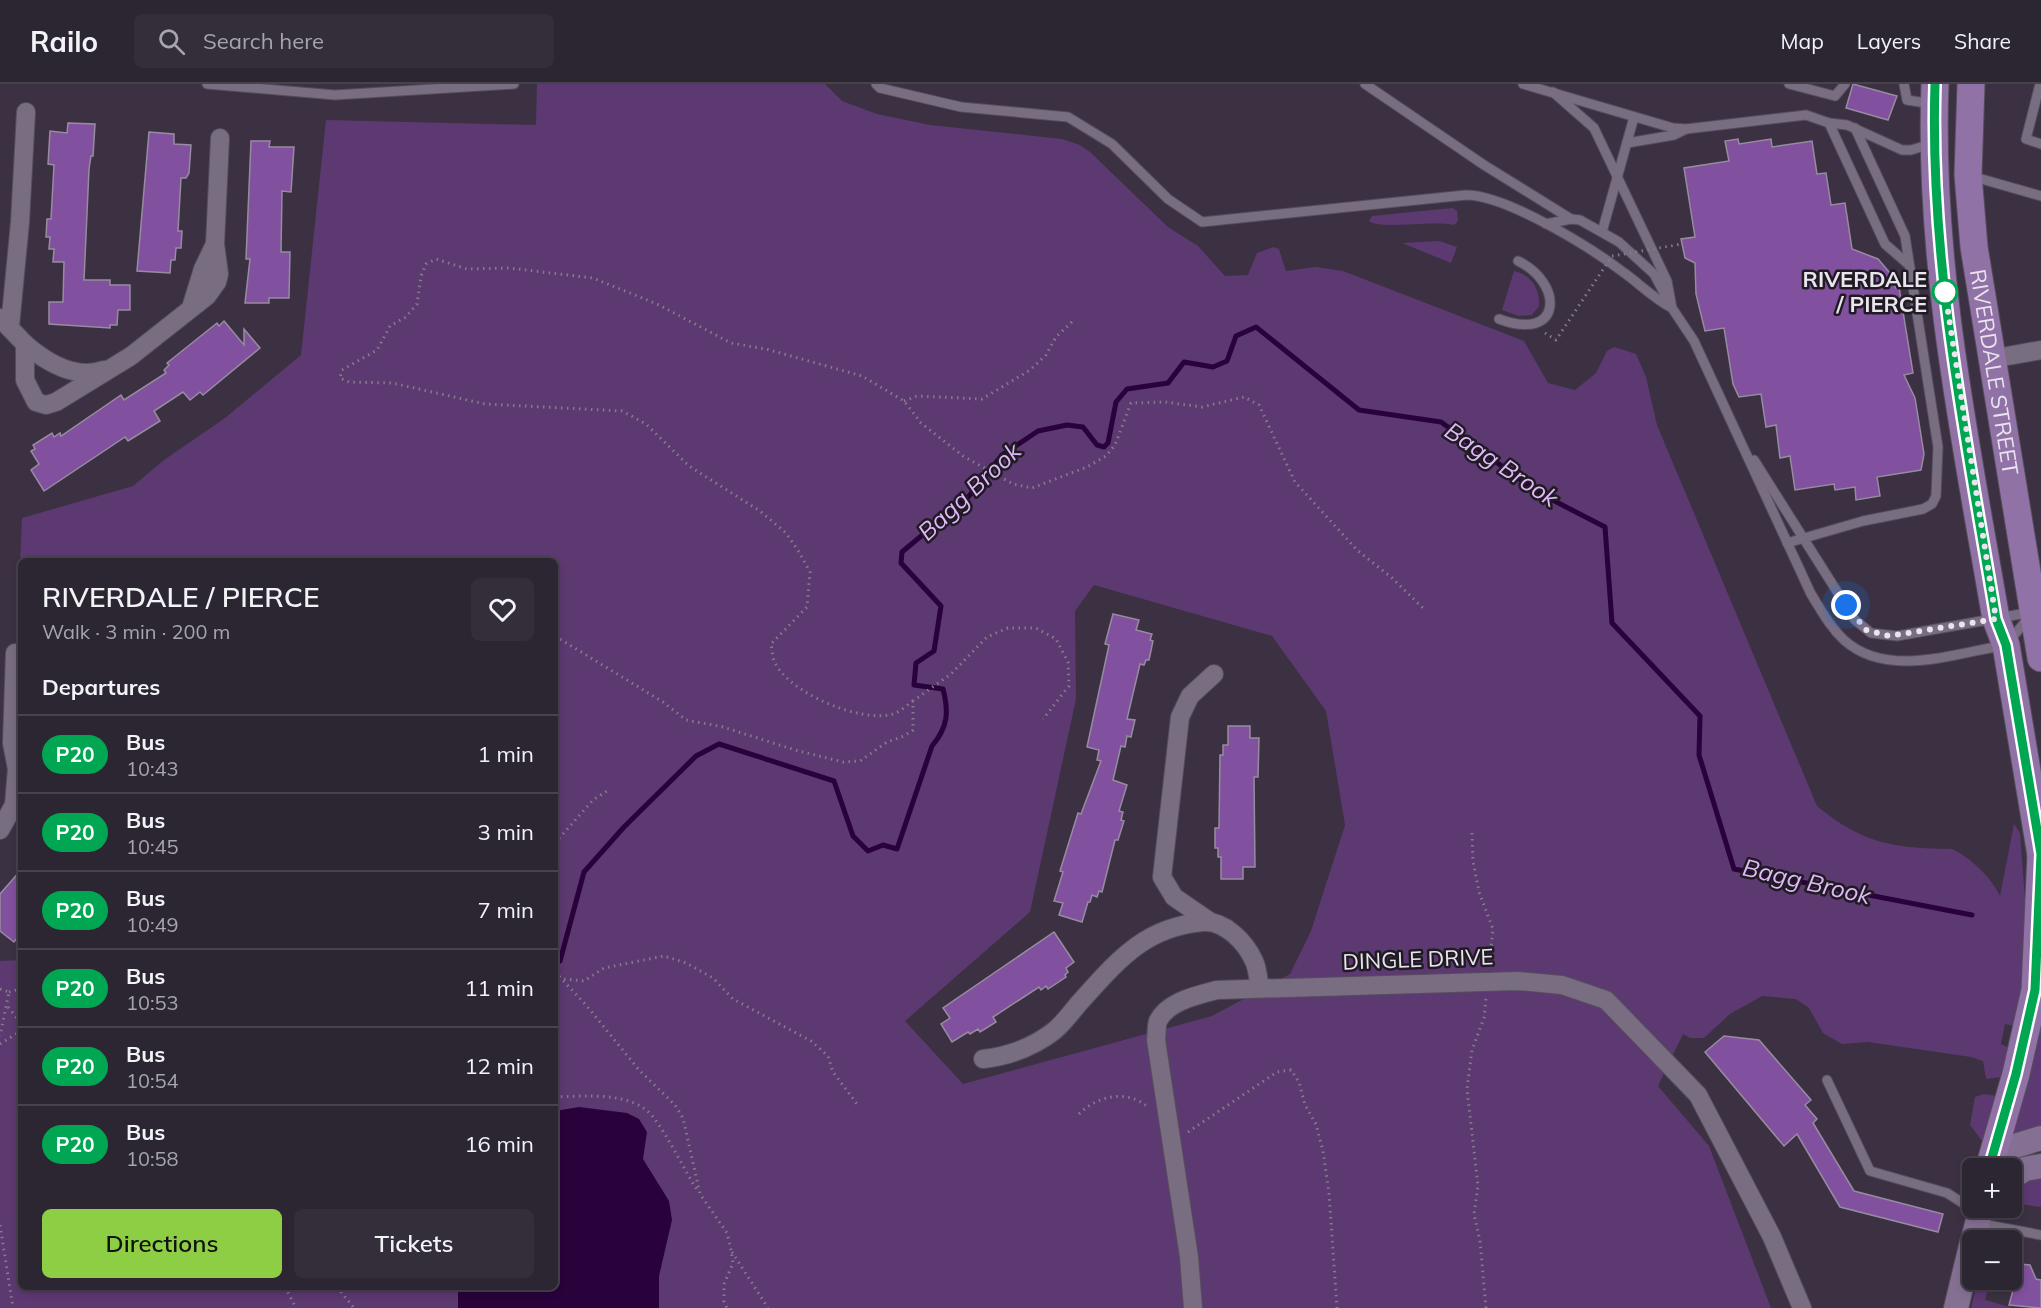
<!DOCTYPE html>
<meta charset="utf-8">
<style>
body{margin:0;font-family:Mulish,sans-serif;background:#342d3a;color:#f1f3f6;height:100vh;display:flex;flex-direction:column;font-size:22px;white-space:nowrap}
*{box-sizing:border-box;margin:0}
p{font-size:20px;color:#a6a5ac}
.icon{flex:none;width:33px;height:33px;fill:none;stroke:currentColor;stroke-width:2;stroke-linecap:round;stroke-linejoin:round}
.map{position:relative;flex:1;overflow:hidden}
.sheet{position:absolute;left:18px;top:474px;width:540px;height:732px;display:flex;flex-direction:column;background:#2c2532;border-radius:9px;box-shadow:0 3px 9px #0003,0 0 0 2px #48424d}
.sheet>*{flex:none}
.badge{padding:0 12px;border-radius:20px;font-size:21px;line-height:39px}
.tools{position:absolute;left:1962px;top:1074px;display:grid;gap:12px}
.tools a{display:grid;place-items:center;width:60px;height:60px;border-radius:9px;background:#2c2532;box-shadow:0 3px 9px #0003,0 0 0 2px #48424d;font-size:30px}
.you{position:absolute;width:30px;height:30px;margin:-15px;border:4px solid #fff;border-radius:50%;background:#1a73e8;box-shadow:0 0 0 9px #1a73e833}
.map>.badge{position:absolute;translate:-50% -50%;box-shadow:0 0 0 3px #fff}
h2{padding:0 24px;font-size:22px;line-height:54px}
.round{display:grid;place-items:center;flex:none;width:63px;height:63px;border-radius:9px;background:#342d3a}
.summary{display:flex;align-items:center;justify-content:space-between;height:102px;padding:0 24px}
h1{font-size:28px;font-weight:600;line-height:45px}
.cta{display:flex;gap:12px;margin-top:auto;padding:12px 24px}
.cta a{flex:1;height:69px;border-radius:9px;background:#8dce44;color:#111;font-size:24px;font-weight:600;line-height:69px;text-align:center}
.cta a+a{background:#342d3a;color:#f1f3f6}
ul{padding:0;list-style:none}
li{display:flex;align-items:center;gap:18px;height:78px;padding:0 24px;border-top:2px solid #48424d}
li div{flex:1}
li b{display:block;font-size:22px}
li em{font-style:normal}
li .badge{min-width:66px;font-weight:700;text-align:center}
header{display:flex;align-items:center;gap:36px;box-sizing:border-box;height:84px;padding:0 30px;background:#2c2532;border-bottom:2px solid #48424d}
header strong{font-size:28px}
nav{display:flex;gap:33px;margin-inline-start:auto;font-size:21px}
.search{width:420px;height:54px;background:#342d3a;display:flex;align-items:center;gap:15px;box-sizing:border-box;padding:0 21px;border-radius:9px;color:#a6a5ac;font-size:22px}
.map>svg:first-child{display:block}
</style>
<header>
<strong>Railo</strong>
<div class="search"><svg class="icon" aria-label="search" viewBox="0 0 24 24"><circle cx="10" cy="10" r="6"/><path d="M15 15l6 6"/></svg>Search here</div>
<nav><a>Map</a><a>Layers</a><a>Share</a></nav>
</header>
<div class="map">
<svg width="2041" height="1224" viewBox="0 0 2041 1224">
<rect width="100%" height="100%" fill="#3b3142"/>
<g fill="#5c3971" fill-rule="evenodd">
<path d="M537,0H825L842,17L877,30L930,41L1062,55L1080,61L1090,68L1168,143L1198,162L1225,192L1248,191L1257,169L1273,163L1279,165L1286,187L1316,183L1343,187L1524,257L1548,299L1575,306L1596,289L1607,267L1614,263L1636,270L1646,293L1657,341L1817,722C1863,760 1893,764 1952,765C1970,773 1992,794 2000,812L2014,740L2020,749L2027,843L2018,943L2005,940L2001,960L2009,964L2002,993L1986,995L1983,977L1971,973L1868,958L1842,960L1823,949L1809,924L1796,915L1762,912L1730,930L1704,954H1690L1683,950L1658,1002L1709,1062L1771,1224H0V877L21,876V1203H555V477H21V527H18L22,434L133,402L164,376L225,334L301,271L326,36L536,41ZM1094,501L1272,552L1326,627L1345,741L1311,847L1290,890L1212,932L963,1000L905,937L1030,828L1076,615L1075,527Z"/>
<path d="M1453,124L1457,127L1458,137L1454,141C1432,136 1379,146 1369,137L1372,132Z"/>
<path d="M1439,157L1457,163L1451,179L1402,159Z"/>
<path d="M1514,187C1531,191 1540,204 1539,222L1532,231L1519,232L1502,226Z"/>
<path d="M2041,901V1045L2017,1054L2013,1047Z"/>
<path d="M1984,1010L1997,1012L1985,1061L1970,1041L1975,1013Z"/>
<path d="M2041,1093V1123L2012,1119V1108L2029,1095Z"/>
<path d="M1978,1196H1990L1985,1216L2013,1224H1971Z"/>
</g>
<path fill="#29023b" d="M579,1023L627,1029L639,1035L647,1048L643,1075L669,1117L672,1136L659,1192V1224H458V1203H555V1027Z"/>
<g fill="none" stroke-linecap="round" stroke-linejoin="round">
<path stroke="#29023b" stroke-width="5" d="M560,877L584,788L624,743L696,672L719,660L834,697L853,752L868,767L883,761L897,765L932,662C948,643 949,628 943,605L914,601L916,579L934,567L941,522L901,479L902,468L969,412L1002,371L1038,347L1067,341L1083,343L1097,361L1104,363L1108,359L1116,318L1127,305L1168,299L1184,278L1213,283L1227,277L1236,252L1256,243L1359,326L1441,338L1539,409L1605,443L1612,539L1700,632L1699,671L1734,785L1972,831"/>
</g>
<g fill="#81509e" stroke="#978c9f" stroke-width="1.5">
<path d="M1853,0L1897,12L1888,36L1846,24Z"/>
<path d="M68,39L95,40L93,72H91L89,85L84,196H110V201H130V226H118L117,241H110V244L49,240V218H63L64,178H53L54,165H49L50,153H46L47,135H51L54,81L48,80L50,47L67,49Z"/>
<path d="M149,48L174,50V60L191,61L189,89L186,94H181L178,147H182L181,164H176L175,176H171L170,189L137,187Z"/>
<path d="M1738,55L1739,60L1771,55L1772,63L1812,57L1817,90L1826,89L1831,121L1845,119L1852,165L1878,175L1889,188L1896,204L1899,203L1913,289L1904,291L1915,314L1924,370L1921,386L1877,393L1880,412L1856,416L1855,403L1835,406L1834,400L1795,406L1790,372L1780,374L1776,341L1766,343L1761,310L1739,313L1733,300L1724,244L1705,247L1696,210L1695,179L1685,174L1681,155L1695,153L1684,84L1729,77L1725,57Z"/>
<path d="M251,57H270L269,63H294L291,108L282,107L281,168H290L289,214H269V219H245L250,175H246Z"/>
<path d="M224,237L244,261V245L260,264L203,311L200,308L190,316L183,308L154,327L160,337L128,357L125,353L44,407L31,386L39,380L31,367L35,365L33,361L52,349L54,353L60,349L61,352L121,311L124,316L166,289L164,286L169,281L167,279L217,239L219,242Z"/>
<path d="M1113,530L1139,536L1136,546L1152,550L1150,556L1153,557L1149,576H1146L1144,581L1140,580L1127,635L1135,636L1131,653L1127,652L1125,663L1121,662L1113,696L1127,701L1119,727L1123,728L1121,736L1124,737L1118,756H1115L1102,808L1099,807L1097,813L1092,811L1090,818H1088L1082,838L1059,831L1063,819L1054,817L1063,788L1060,787L1078,729L1081,730L1101,677L1097,676L1099,666L1087,663L1109,561L1105,560Z"/>
<path d="M1228,642H1250V654H1259L1258,693H1254L1255,783H1243V795H1221V773H1218V764H1215V744H1219L1220,671H1223V661H1228Z"/>
<path d="M21,786V849L14,858L0,847V810Z"/>
<path d="M1054,848L1074,878L1066,884L1068,888L1065,891L1066,893L1048,905L1046,902L1041,906L1039,903L993,933L996,938L980,948L978,945L970,950L968,948L952,958L941,940L950,934L943,924Z"/>
<path d="M1724,952L1759,956L1811,1016L1805,1021L1817,1035L1813,1039L1854,1107L1943,1130L1938,1148L1840,1123L1797,1050L1784,1062L1705,968Z"/>
<path d="M2020,1180L2030,1181L2036,1195L2041,1196V1224L2009,1221Z"/>
</g>
<g fill="none" stroke-linecap="round" stroke-linejoin="round">
<g stroke="#564e5c" stroke-width="11">
<g id="service">
<path d="M207,0L335,11L514,0"/>
<path d="M876,0L880,4L961,23L1068,33L1112,60L1168,115L1202,138L1466,111C1506,111 1590,163 1623,188C1640,200 1653,214 1672,224L1654,190L1619,158L1580,136L1571,135L1546,140"/>
<path d="M1365,0L1484,81L1571,135"/>
<path d="M1523,0L1673,44L1686,45L1806,31L1829,39L1847,41L1902,66H1911L1931,60"/>
<path d="M1789,0L1835,12L1845,0"/>
<path d="M1904,0L1907,16L1932,20"/>
<path d="M2040,0L2026,55L2041,60"/>
<path d="M1553,8L1594,44L1667,197L1672,224L1694,257L1811,510C1821,526 1830,543 1844,556C1887,595 1956,569 2006,561L2030,532"/>
<path d="M1829,39L1885,160L1908,180"/>
<path d="M1627,59L1674,51L1686,45"/>
<path d="M1971,92L2041,112"/>
<path d="M1602,148L1634,33"/>
<path d="M1499,235C1563,259 1564,199 1518,177"/>
<path d="M1754,376L1855,536L1871,549L1897,552L2032,528"/>
<path d="M1787,459L1863,437L1923,425L1932,420L1936,412L1938,363L1905,152L1855,44"/>
<path d="M1827,996L1870,1087L1947,1109L1977,1128"/>
<path d="M1977,1139L2041,1151"/>
</g>
</g>
<g stroke="#564e5c" stroke-width="20">
<g id="minor">
<path d="M215,160L220,54"/>
<path d="M0,234L25,260V296L36,318L46,321L56,318L131,272L207,212L217,198L219,190L215,160L203,185L191,224"/>
<path d="M10,242L20,138L26,28"/>
<path d="M25,260C46,278 76,296 104,286"/>
<path d="M1991,275L2041,266"/>
<path d="M0,746L14,721L17,685L12,659L15,569"/>
<path d="M1209,837L1174,813L1162,793L1180,633L1190,612L1214,590"/>
<path d="M983,975C1009,972 1032,964 1054,947C1064,939 1072,927 1081,917C1119,875 1145,843 1203,838C1225,836 1246,859 1254,877C1258,885 1258,896 1260,904"/>
<path d="M1193,1224L1189,1173L1156,956C1157,951 1156,942 1158,937C1168,917 1198,911 1217,906L1518,897L1562,901L1606,916L1698,1011L1772,1153L1802,1224"/>
</g>
</g>
<g stroke="#564e5c" stroke-width="26">
<g id="secondary">
<path d="M1989,1084L1990,1081L2015,1062L2041,1054"/>
<path d="M2012,1093L2025,1085L2041,1082"/>
<path d="M1973,1156L1981,1124"/>
<path d="M1956,1224L1972,1158"/>
</g>
</g>
<g stroke="#564e5c" stroke-width="29">
<g id="primary">
<path d="M1935,0C1928,179 1966,359 1996,535L2006,561L2041,771"/>
<path id="s1" d="M1971,0L1968,91L1974,163L2041,574"/>
<path d="M1990,1081L2016,990L2035,906L2041,770"/>
</g>
</g>
<g stroke="#847c8a" stroke-width="3" stroke-dasharray="1.5 4.5" stroke-linecap="butt">
<path d="M904,317L917,312L982,315L1030,286L1046,271L1056,253L1074,236"/>
<path d="M555,552L663,618L686,636L723,643L795,666L843,678L860,677L887,658L904,652L913,646V617L951,590L987,553L1008,544H1036L1056,555L1068,578L1069,602L1043,635"/>
<path d="M913,617C907,621 900,628 893,630C861,640 783,607 773,574C772,569 772,564 771,560L807,523L810,488L799,468L786,449L760,427L689,382L646,340L622,327L485,320L392,299L349,298L340,294L342,286L377,266L390,242L406,233L417,220L421,192L426,180L436,175L467,185L509,184L593,194L657,220L731,259L766,265L862,292L904,317L921,339L963,372L1013,400L1032,404L1087,383L1106,372L1115,361L1131,319L1165,318L1202,323L1244,313L1259,321L1295,398L1357,466L1392,494L1425,526"/>
<path d="M1472,749L1473,777L1479,808L1493,845L1489,881"/>
<path d="M555,759L593,716L607,707"/>
<path d="M555,888L586,921L639,986L675,1021L683,1034L700,1110L727,1149L731,1166L733,1179L724,1200V1218L727,1224"/>
<path d="M564,895L584,897L604,884L664,872L686,879L713,894L733,915L811,957L828,972L833,988L857,1020"/>
<path d="M0,905L9,908L0,952"/>
<path d="M9,908L21,905"/>
<path d="M8,923L21,939"/>
<path d="M0,960L21,947"/>
<path d="M555,1013C584,1012 633,1007 653,1033C670,1055 682,1082 697,1106"/>
<path d="M1079,1030C1098,1011 1128,1005 1149,1024"/>
<path d="M1188,1048L1277,988L1291,986L1299,998L1305,1021L1316,1040L1323,1067L1329,1109L1337,1224"/>
<path d="M0,1141L13,1224"/>
<path d="M732,1168L768,1224"/>
<path d="M285,1203L296,1224"/>
<path d="M337,1203L354,1224"/>
<path d="M1486,1224L1480,1157L1474,1130L1478,1102L1467,1005L1472,966L1484,934L1486,915"/>
</g>
<use href="#service" stroke="#796e81" stroke-width="9"/>
<use href="#minor" stroke="#796e81" stroke-width="18"/>
<use href="#secondary" stroke="#857093" stroke-width="24"/>
<use href="#primary" stroke="#9172a6" stroke-width="27"/>
<path stroke="#847c8a" stroke-width="3" stroke-dasharray="1.5 4.5" stroke-linecap="butt" d="M1545,249L1556,256L1612,172L1682,160"/>
</g>
<g fill="none" stroke-linecap="round" stroke-linejoin="round">
<g stroke="#fff" stroke-width="14">
<path id="line" d="M1935,0C1929,180 1967,358 1996,535L2006,561L2041,770L2035,906L2016,990L1989,1084"/>
</g>
<use href="#line" stroke="#00a651" stroke-width="9"/>
<path stroke="#eae4ef" stroke-width="6" stroke-dasharray="0 10.8" d="M1846,521L1866,546L1889,552L1996,535L1945,208"/>
</g>
<circle fill="#fff" stroke="#00a651" stroke-width="3" cx="1945" cy="208" r="12"/>
<g text-anchor="middle" dominant-baseline="central" stroke-width="5" stroke-linejoin="round" paint-order="stroke">
<g font-size="22" font-weight="bold" fill="#eae4ef" stroke="#201b23" text-anchor="end">
<text x="1927" y="195">RIVERDALE<tspan x="1927" dy="25">/ PIERCE</tspan></text>
</g>
<g font-size="22" fill="#eae4ef" stroke="#201b23">
<text stroke="none"><textPath href="#s1" startOffset="290">RIVERDALE STREET</textPath></text>
<text transform="translate(1418 875) rotate(-2)">DINGLE DRIVE</text>
</g>
<g font-size="24" font-style="italic" fill="#deb8f8" stroke="#201b23">
<text transform="translate(1502 380) rotate(34)">Bagg Brook</text>
<text transform="translate(969 407) rotate(-43)">Bagg Brook</text>
<text transform="translate(1807 797) rotate(13)">Bagg Brook</text>
</g>
</g>
</svg>
<div class="tools">
<a>+</a>
<a>−</a>
</div>
<div class="you" style="left:1846px;top:521px"></div>
<section class="sheet">
<div class="summary"><div><h1>RIVERDALE / PIERCE</h1><p>Walk · 3 min · 200 m</p></div><a class="round"><svg class="icon" aria-label="heart" viewBox="0 0 24 24"><path d="M12 20l-8-8c-3-5 5-10 8-4 3-6 11-1 8 4z"/></svg></a></div>
<h2>Departures</h2>
<ul>
<li><span class="badge" style="background:#00a651;color:#fff">P20</span><div><b>Bus</b><p>10:43</p></div><em>1 min</em></li>
<li><span class="badge" style="background:#00a651;color:#fff">P20</span><div><b>Bus</b><p>10:45</p></div><em>3 min</em></li>
<li><span class="badge" style="background:#00a651;color:#fff">P20</span><div><b>Bus</b><p>10:49</p></div><em>7 min</em></li>
<li><span class="badge" style="background:#00a651;color:#fff">P20</span><div><b>Bus</b><p>10:53</p></div><em>11 min</em></li>
<li><span class="badge" style="background:#00a651;color:#fff">P20</span><div><b>Bus</b><p>10:54</p></div><em>12 min</em></li>
<li><span class="badge" style="background:#00a651;color:#fff">P20</span><div><b>Bus</b><p>10:58</p></div><em>16 min</em></li>
</ul>
<div class="cta"><a>Directions</a><a>Tickets</a></div>
</section>
</div>
